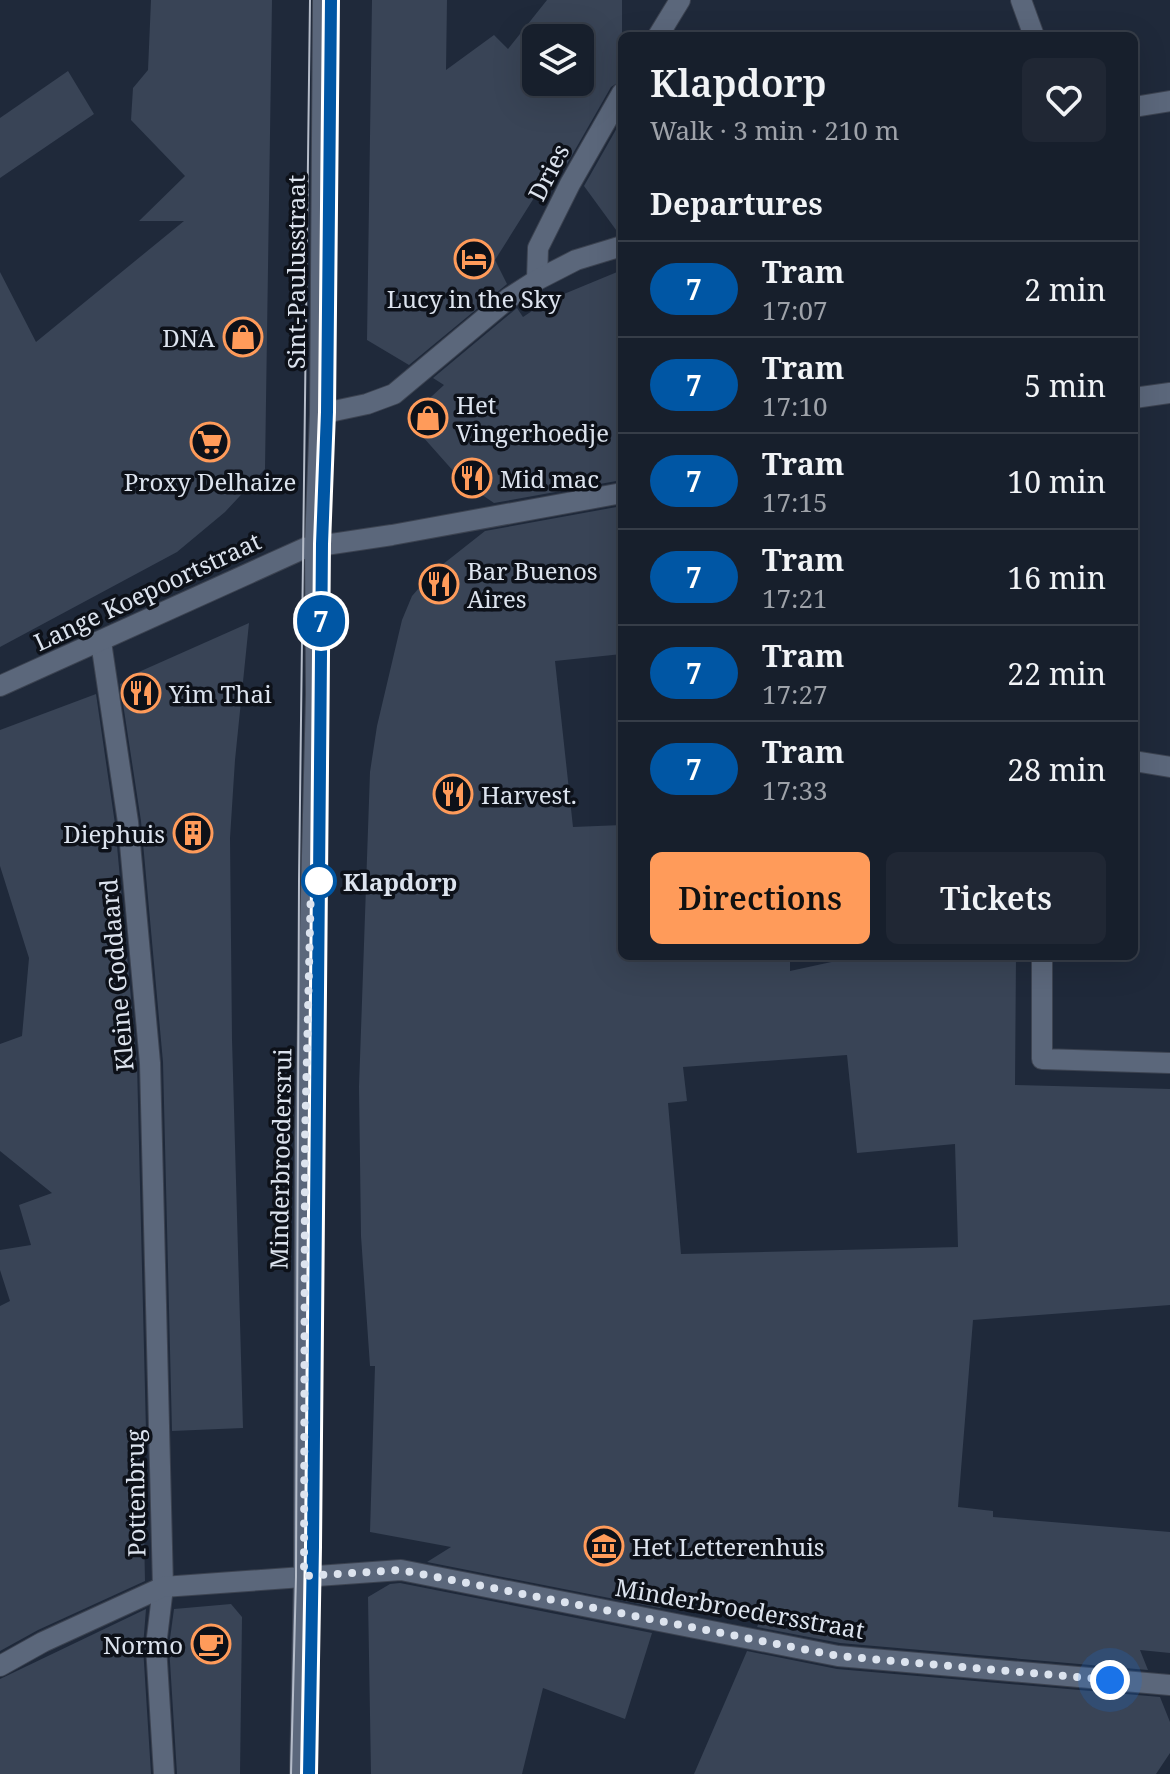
<!DOCTYPE html>
<meta charset="utf-8">
<style>
body{margin:0;font-family:"Noto Serif",serif;background:#202734;color:#f1f3f6;height:100vh;display:flex;flex-direction:column;font-size:30px;white-space:nowrap}
*{box-sizing:border-box;margin:0}
p{font-size:26px;color:#9ea2a9}
.icon{flex:none;width:44px;height:44px;fill:none;stroke:currentColor;stroke-width:2;stroke-linecap:round;stroke-linejoin:round}
.map{position:relative;flex:1;overflow:hidden}
.drawer{position:absolute;left:618px;top:32px;width:520px;height:928px;display:flex;flex-direction:column;background:#171f2c;border-radius:12px;box-shadow:0 8px 32px #0002,0 0 0 2px #363d48}
.drawer>*{flex:none}
.badge{padding:0 16px;border-radius:26px;font-size:28px;line-height:52px}
.buttons{position:absolute;left:522px;top:24px;display:grid;gap:16px}
.buttons a{display:grid;place-items:center;width:72px;height:72px;border-radius:12px;background:#171f2c;box-shadow:0 8px 32px #0002,0 0 0 2px #363d48;font-size:40px}
.you{position:absolute;width:40px;height:40px;margin:-20px;border:6px solid #fff;border-radius:50%;background:#1a73e8;box-shadow:0 0 0 12px #1a73e833}
.map>.badge{position:absolute;translate:-50% -50%;box-shadow:0 0 0 4px #fff}
h2{padding:0 32px;font-size:30px;line-height:72px}
.round{display:grid;place-items:center;flex:none;width:84px;height:84px;border-radius:12px;background:#202734}
.headline{display:flex;align-items:center;justify-content:space-between;height:136px;padding:0 32px}
h1{font-size:38px;font-weight:600;line-height:60px}
.cta{display:flex;gap:16px;margin-top:auto;padding:16px 32px}
.cta a{flex:1;height:92px;border-radius:12px;background:#ff9b5a;color:#111;font-size:32px;font-weight:600;line-height:92px;text-align:center}
.cta a+a{background:#202734;color:#f1f3f6}
ul{padding:0;list-style:none}
li{display:flex;align-items:center;gap:24px;height:96px;padding:0 32px;border-top:2px solid #363d48}
li div{flex:1}
li b{display:block;font-size:30px}
li em{font-style:normal}
li .badge{min-width:88px;font-weight:700;text-align:center}
.map>svg:first-child{display:block}
</style>
<div class="map">
<svg width="1170" height="1774" viewBox="0 0 1170 1774">
<rect width="100%" height="100%" fill="#1f293a"/>
<g fill="#394456" fill-rule="evenodd">
<path d="M151,0H272L265,469L225,512L177,552L0,647V272L36,342L184,221H139L185,176L131,120L133,88L148,70Z"/>
<path d="M372,0H447L446,70L494,35L508,49L547,0H622V80L611,87L567,164L561,155L495,260L507,284L409,365L367,340ZM536,38H580V82H536Z"/>
<path d="M68,71L94,114L0,178V118Z"/>
<path d="M622,119V233L619,234L584,186Z"/>
<path d="M622,270V480L494,503L463,482L407,419L444,385L433,378L517,308L523,317L547,301Z"/>
<path d="M622,506V654L555,661L573,827L622,825V956H790V971L859,956H1016L1015,1085L1170,1089V1305L973,1320L958,1507L993,1511V1517L1170,1532V1653L1140,1650L1148,1670L840,1643L757,1627L763,1614L665,1592L660,1608L427,1562L451,1547L370,1532L375,1366H370L361,1236L359,1087L370,772L377,726L402,620L412,596L433,572L485,531ZM847,1055L857,1153L955,1144L958,1247L681,1254L668,1103L687,1101L683,1067Z"/>
<path d="M249,623L235,760L230,838L232,1039L243,1428L172,1431L163,1062L141,821L120,684L134,678L132,675Z"/>
<path d="M96,694L115,824L137,1064L146,1431L142,1432L145,1581L38,1630L0,1651V1306L10,1301L0,1270V1250L31,1245L19,1205L52,1193L0,1151V1044L22,1036L29,958L0,866V730Z"/>
<path d="M400,1583L652,1633L625,1719L543,1688L522,1774H371L368,1597L390,1584Z"/>
<path d="M231,1604L242,1617L240,1774H177L169,1646L174,1609Z"/>
<path d="M146,1609L143,1647L151,1774H0V1679Z"/>
<path d="M747,1651L837,1669L1160,1697L1170,1722V1753L1156,1774H694Z"/>
</g>
<g fill="none" stroke-linecap="round" stroke-linejoin="round">
<g stroke="#3c4351" stroke-width="22">
<g id="pedestrian">
<path d="M1021,0L1034,36"/>
<path d="M658,36L680,0"/>
<path d="M537,280L538,248L570,184L622,93"/>
<path d="M163,1587L156,1646L164,1774"/>
</g>
</g>
<g stroke="#3c4351" stroke-width="22">
<g id="minor">
<path d="M1134,107L1170,101"/>
<path d="M1134,398L1170,393"/>
<path d="M320,414L367,404L394,394L509,298L537,280L576,260L622,246"/>
<path d="M101,642L128,822L150,1063L163,1587"/>
<path d="M0,686L305,548L392,535L622,493"/>
<path d="M1134,761L1170,767"/>
<path d="M1042,956V1059L1170,1063"/>
<path d="M0,1666L43,1642L163,1587L401,1570L838,1656L1170,1685"/>
</g>
</g>
<g stroke="#3c4351" stroke-width="22">
<path id="tertiary" d="M300,1774L304,1576L305,1138L316,694L315,545L320,414L323,0"/>
</g>
<use href="#pedestrian" stroke="#5b677b" stroke-width="20"/>
<use href="#minor" stroke="#5b677b" stroke-width="20"/>
<use href="#tertiary" stroke="#5b677b" stroke-width="20"/>
<g stroke="#b5bcc9" stroke-width="2">
<path d="M291,1774L296,1577L299,881L310,0"/>
<path d="M309,1774L313,1576L322,544L327,412L331,0"/>
</g>
</g>
<g fill="none" stroke-linecap="round" stroke-linejoin="round">
<g stroke="#fff" stroke-width="18">
<path id="line" d="M309,1774L313,1547L322,544L327,412L331,0"/>
</g>
<use href="#line" stroke="#0056a4" stroke-width="12"/>
<path stroke="#dce3ee" stroke-width="8" stroke-dasharray="0 14.4" d="M319,881L311,884L305,1138L304,1576L401,1570L838,1656L1110,1680"/>
</g>
<defs>
<g id="hotel-ring" transform="scale(2)"><circle r="9.5" fill="#0d1119" stroke="#ff9b5a" stroke-width="1.5"/><path d="M-6-4.5h1.5V1H6V5H4.5V3h-9V5H-6ZM-4 0a1.8 1.8 0 1 1 3.6 0ZM.5 0V-2.5h3Q6-2.5 6 0Z" fill="#ff9b5a"/></g>
<g id="shop-ring" transform="scale(2)"><circle r="9.5" fill="#0d1119" stroke="#ff9b5a" stroke-width="1.5"/><path d="M-5-2.5h2.3a2.7 3.5 0 0 1 5.4 0H5L5.5 6h-11ZM-1.5-2.5h3a1.5 2.3 0 0 0-3 0Z" fill="#ff9b5a"/></g>
<g id="supermarket-ring" transform="scale(2)"><circle r="9.5" fill="#0d1119" stroke="#ff9b5a" stroke-width="1.5"/><path d="M-6-5.5h2.5l.6 2H6L4.5 2H-2.5L-4.4-4H-6ZM-1.5 3.2a1.3 1.3 0 1 0 .1 0ZM3 3.2a1.3 1.3 0 1 0 .1 0Z" fill="#ff9b5a"/></g>
<g id="restaurant-ring" transform="scale(2)"><circle r="9.5" fill="#0d1119" stroke="#ff9b5a" stroke-width="1.5"/><path d="M-5-6h1v4h1v-4h1v4h1v-4h1v5L-1.5 .5V6h-2V.5L-5-1ZM5-6V6H3V1.5H1.5Q1.5-4 5-6Z" fill="#ff9b5a"/></g>
<g id="building-ring" transform="scale(2)"><circle r="9.5" fill="#0d1119" stroke="#ff9b5a" stroke-width="1.5"/><path d="M-4-6H4V6H1V3H-1V6H-4ZM-2.5-4.3h1.7v1.8h-1.7ZM.8-4.3h1.7v1.8H.8ZM-2.5-1h1.7V.8h-1.7ZM.8-1h1.7V.8H.8Z" fill="#ff9b5a"/></g>
<g id="museum-ring" transform="scale(2)"><circle r="9.5" fill="#0d1119" stroke="#ff9b5a" stroke-width="1.5"/><path d="M0-6L6-3V-2H-6V-3ZM-5-1h2V3h-2ZM-1-1h2V3h-2ZM3-1h2V3H3ZM-6 4H6V6H-6Z" fill="#ff9b5a"/></g>
<g id="cafe-ring" transform="scale(2)"><circle r="9.5" fill="#0d1119" stroke="#ff9b5a" stroke-width="1.5"/><path d="M-5.5-4.5H6V0H3Q3 3.5 0 3.5H-2.5Q-5.5 3.5-5.5 0ZM3-3.2v2h1.7v-2ZM-6 4.5H4V6H-6Z" fill="#ff9b5a"/></g>
</defs>
<g fill-rule="evenodd">
<use href="#hotel-ring" x="474" y="259"/>
<use href="#shop-ring" x="243" y="337"/>
<use href="#shop-ring" x="428" y="418"/>
<use href="#supermarket-ring" x="210" y="442"/>
<use href="#restaurant-ring" x="472" y="478"/>
<use href="#restaurant-ring" x="439" y="584"/>
<use href="#restaurant-ring" x="141" y="693"/>
<use href="#restaurant-ring" x="453" y="794"/>
<use href="#building-ring" x="193" y="833"/>
<use href="#museum-ring" x="604" y="1546"/>
<use href="#cafe-ring" x="211" y="1644"/>
</g>
<circle fill="#fff" stroke="#0056a4" stroke-width="4" cx="319" cy="881" r="16"/>
<g text-anchor="middle" dominant-baseline="central" stroke-width="7" stroke-linejoin="round" paint-order="stroke">
<g font-size="24" fill="#dce3ee" stroke="#0d1119">
<text transform="translate(548 172) rotate(-63)">Dries</text>
<text transform="translate(295 272) rotate(-90)">Sint-Paulusstraat</text>
<text transform="translate(147 591) rotate(-25)">Lange Koepoortstraat</text>
<text transform="translate(116 975) rotate(-95)">Kleine Goddaard</text>
<text transform="translate(280 1159) rotate(-89)">Minderbroedersrui</text>
<text transform="translate(135 1493) rotate(-91)">Pottenbrug</text>
<text transform="translate(740 1608) rotate(10)">Minderbroedersstraat</text>
</g>
<g font-size="24" fill="#dce3ee" stroke="#0d1119" text-anchor="start">
<text x="474" y="298" text-anchor="middle">Lucy in the Sky</text>
<text x="215" y="337" text-anchor="end">DNA</text>
<text x="456" y="404">Het<tspan x="456" dy="28">Vingerhoedje</tspan></text>
<text x="500" y="478">Mid mac</text>
<text x="210" y="481" text-anchor="middle">Proxy Delhaize</text>
<text x="467" y="570">Bar Buenos<tspan x="467" dy="28">Aires</tspan></text>
<text x="169" y="693">Yim Thai</text>
<text x="481" y="794">Harvest.</text>
<text x="165" y="833" text-anchor="end">Diephuis</text>
<text x="632" y="1546">Het Letterenhuis</text>
<text x="183" y="1644" text-anchor="end">Normo</text>
</g>
<g font-size="24" font-weight="bold" fill="#dce3ee" stroke="#0d1119" text-anchor="start">
<text x="343" y="881">Klapdorp</text>
</g>
</g>
</svg>
<div class="buttons">
<a><svg class="icon" aria-label="layers" viewBox="0 0 24 24"><path d="M12 4l9 5-9 5-9-5zM3 14l9 5 9-5"/></svg></a>
</div>
<div class="you" style="left:1110px;top:1680px"></div>
<b class="badge" style="left:321px;top:621px;background:#0056a4;color:#fff">7</b>
<section class="drawer">
<div class="headline"><div><h1>Klapdorp</h1><p>Walk · 3 min · 210 m</p></div><a class="round"><svg class="icon" aria-label="heart" viewBox="0 0 24 24"><path d="M12 20l-8-8c-3-5 5-10 8-4 3-6 11-1 8 4z"/></svg></a></div>
<h2>Departures</h2>
<ul>
<li><span class="badge" style="background:#0056a4;color:#fff">7</span><div><b>Tram</b><p>17:07</p></div><em>2 min</em></li>
<li><span class="badge" style="background:#0056a4;color:#fff">7</span><div><b>Tram</b><p>17:10</p></div><em>5 min</em></li>
<li><span class="badge" style="background:#0056a4;color:#fff">7</span><div><b>Tram</b><p>17:15</p></div><em>10 min</em></li>
<li><span class="badge" style="background:#0056a4;color:#fff">7</span><div><b>Tram</b><p>17:21</p></div><em>16 min</em></li>
<li><span class="badge" style="background:#0056a4;color:#fff">7</span><div><b>Tram</b><p>17:27</p></div><em>22 min</em></li>
<li><span class="badge" style="background:#0056a4;color:#fff">7</span><div><b>Tram</b><p>17:33</p></div><em>28 min</em></li>
</ul>
<div class="cta"><a>Directions</a><a>Tickets</a></div>
</section>
</div>
